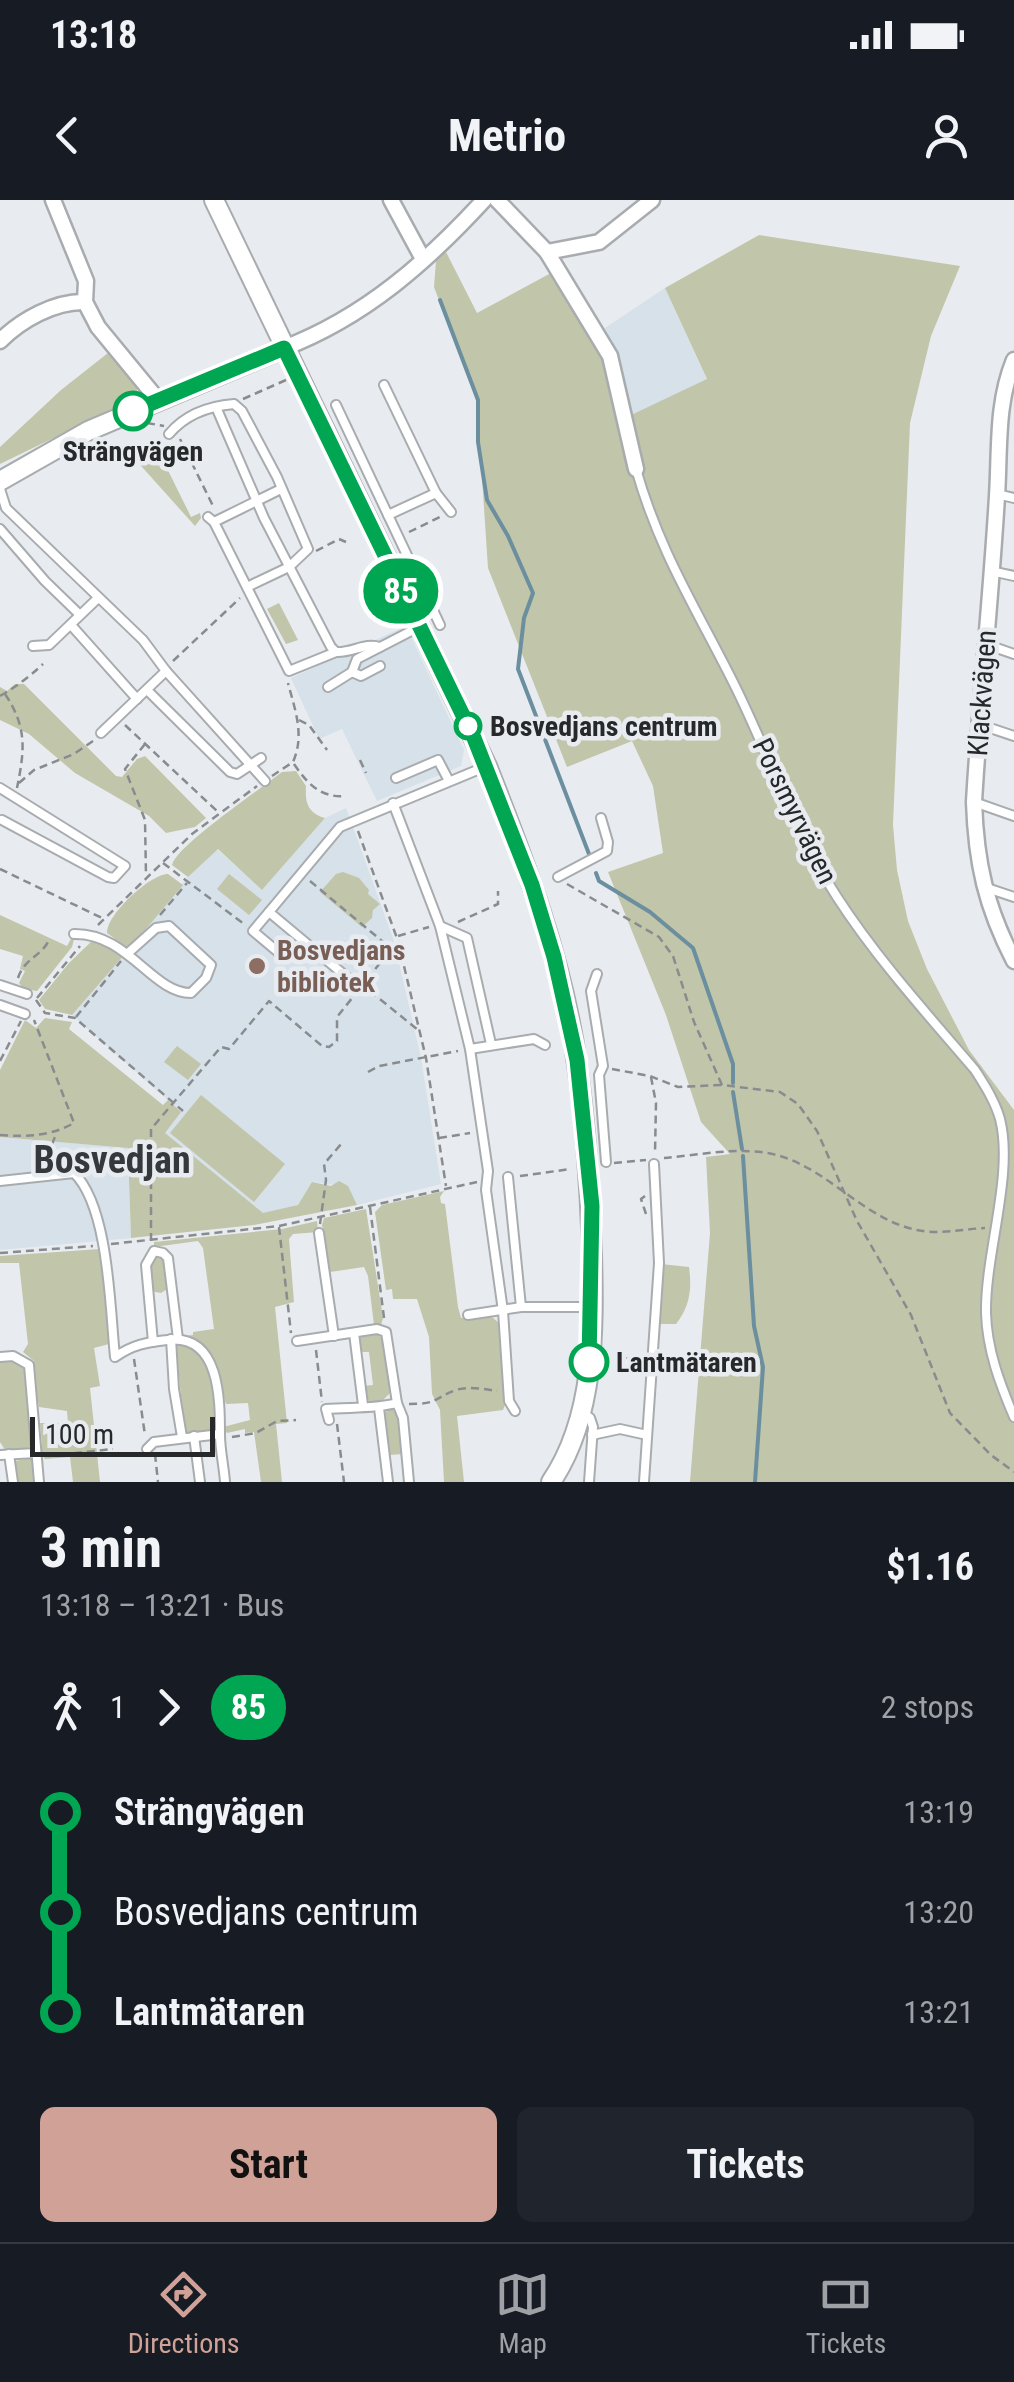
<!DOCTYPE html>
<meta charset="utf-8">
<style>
body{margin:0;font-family:"Roboto Condensed",sans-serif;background:#20242c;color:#f1f3f6;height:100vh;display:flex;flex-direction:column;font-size:38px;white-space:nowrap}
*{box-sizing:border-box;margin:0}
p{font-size:32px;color:#9ea1a6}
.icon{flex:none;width:55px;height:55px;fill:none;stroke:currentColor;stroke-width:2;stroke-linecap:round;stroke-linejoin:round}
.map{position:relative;height:1282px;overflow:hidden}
.panel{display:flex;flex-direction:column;background:#171b24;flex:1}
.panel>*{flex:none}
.badge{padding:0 20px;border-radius:32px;font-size:35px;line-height:65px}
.scale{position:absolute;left:30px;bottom:25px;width:185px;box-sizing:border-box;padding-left:10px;border:5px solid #262829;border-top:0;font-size:28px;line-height:35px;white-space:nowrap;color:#262829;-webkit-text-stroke:8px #e8ecf0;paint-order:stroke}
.map>.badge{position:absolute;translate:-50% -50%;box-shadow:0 0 0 5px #fff}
.legs{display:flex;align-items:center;gap:15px;height:110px;padding:0 40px;font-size:32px}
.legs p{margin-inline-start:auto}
.summary{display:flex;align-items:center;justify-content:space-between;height:170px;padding:0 40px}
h1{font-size:55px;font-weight:700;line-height:75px}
.cta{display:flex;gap:20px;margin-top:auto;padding:20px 40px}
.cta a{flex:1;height:115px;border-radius:15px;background:#d0a297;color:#111;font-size:40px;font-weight:700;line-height:115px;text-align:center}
.cta a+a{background:#20242c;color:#f1f3f6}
ul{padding:0 40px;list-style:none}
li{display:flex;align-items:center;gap:35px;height:100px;font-size:38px}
li i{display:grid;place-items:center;width:15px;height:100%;margin:0 12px;background:currentColor}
li i::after{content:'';width:25px;height:25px;margin:-12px;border:8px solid;border-radius:50%;background:#171b24}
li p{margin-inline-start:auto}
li:first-child i{background:linear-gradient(#0000 50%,currentColor 0)}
li:last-child i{background:linear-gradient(currentColor 50%,#0000 0)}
.status{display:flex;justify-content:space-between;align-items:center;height:70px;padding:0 50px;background:#171b24;direction:ltr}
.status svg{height:28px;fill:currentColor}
header{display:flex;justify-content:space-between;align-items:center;height:130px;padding:0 40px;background:#171b24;font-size:45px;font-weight:700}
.menu{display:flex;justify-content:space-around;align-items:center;height:140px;border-top:2px solid #363941;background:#171b24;font-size:28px;color:#9ea1a6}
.menu a{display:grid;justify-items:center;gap:5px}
.menu .current{color:#d0a297}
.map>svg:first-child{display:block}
</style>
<div class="status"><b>13:18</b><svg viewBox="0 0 49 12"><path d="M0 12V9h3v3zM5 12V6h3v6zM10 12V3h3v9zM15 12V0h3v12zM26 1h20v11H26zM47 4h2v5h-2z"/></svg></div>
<header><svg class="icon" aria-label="back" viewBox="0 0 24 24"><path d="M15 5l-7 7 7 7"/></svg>Metrio<svg class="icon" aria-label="person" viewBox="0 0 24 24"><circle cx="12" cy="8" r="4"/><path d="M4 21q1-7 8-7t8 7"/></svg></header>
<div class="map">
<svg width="1014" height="1282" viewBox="0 0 1014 1282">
<rect width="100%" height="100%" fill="#e8ecf0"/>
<g fill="#d6e1e9">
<path d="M665,88L707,180L627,218L602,130Z"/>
<path d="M406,426L464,550L461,566L377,601L342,529L319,539L291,478Z"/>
<path d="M346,608L394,741L421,858L441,984L357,1005L348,987L312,982L298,1005L263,1014L164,933L181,912L72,815L188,677L217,649L262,690L325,618Z"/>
<path d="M0,937L128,948L131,1038L0,1050Z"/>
</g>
<g fill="#c1c5a9">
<path d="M759,35L960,66L931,136L910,223L893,625L897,670L908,721L927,769L969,850L1014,910V1282H690L710,1033L706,957L730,954L701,922L666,815L608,672L663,653L653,586L632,541L567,567L488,368L477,202L434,87L436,61L446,52L477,113L551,73L593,138L627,217L707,179L665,88Z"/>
<path d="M108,153L136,184L138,197L0,264V247L61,190Z"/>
<path d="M156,246L191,317L200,313L201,318L195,326L134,258Z"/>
<path d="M279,403L298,440L286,444L267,409Z"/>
<path d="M15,484H24L116,576L122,577L137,559L145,556L206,618L195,627L166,633L149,616L75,573L29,534L0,520V487L7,491Z"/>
<path d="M296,571L306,586C305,601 307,613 325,618L262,690L218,649L188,677L172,665C176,646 262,588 282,572Z"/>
<path d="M343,672L359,678L369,690L368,694L380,704L373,710L372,718L362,727L320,692L336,674Z"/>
<path d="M168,674L183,685L129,749L107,733C106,715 150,674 168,674Z"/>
<path d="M229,674L262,700L249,715L217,689Z"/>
<path d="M0,715L67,746L72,737L74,739L72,747L37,791L24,789L19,783L25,771L20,769L23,756L0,749Z"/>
<path d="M94,739L124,755L72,815L45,809L39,800L69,763Z"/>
<path d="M45,818L72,822L69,829L163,905L168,900L181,912L165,933L263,1013L298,1005L312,982L331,986L339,981L348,986L357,1005L254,1025L131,1038L128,948L0,937V870L25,820L36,828Z"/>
<path d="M177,846L201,864L188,880L164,862Z"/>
<path d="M201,895L285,964L254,1002L170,933Z"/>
<path d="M444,991L440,997L441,1003L445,1004L458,1107L461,1118L492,1117L499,1123L505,1205L503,1210L457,1216L464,1282H444L440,1210L432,1194L429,1137L417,1099H393L392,1089L386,1090L375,1012L382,1005Z"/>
<path d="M366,1009L383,1118L381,1125H374L368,1076L364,1067L330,1072L322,1025L324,1018Z"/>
<path d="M317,1021L318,1032L293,1034L289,1039L294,1102L275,1107L287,1223L276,1224L282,1282H261L254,1232L245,1233V1229L227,1233L223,1227L250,1220L248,1203L226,1204L213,1157L185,1136L193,1135V1132L214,1129L203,1048L198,1041L154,1047V1042L282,1029Z"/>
<path d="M100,1049L109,1144L94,1148L100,1186L90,1188L100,1282H73L70,1257L45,1259L39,1251L42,1244L40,1223H68L67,1211L39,1207L32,1164L34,1161L23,1152L28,1144L19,1063H0V1056Z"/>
<path d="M158,1054L167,1061L169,1088L161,1093L150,1091V1064Z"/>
<path d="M661,1064L689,1067C692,1089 690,1106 676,1124H659Z"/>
<path d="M377,1134L386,1141L390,1193L381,1202H372L367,1200L363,1186L373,1185L369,1152H359V1136Z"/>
<path d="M176,1144C217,1149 214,1190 218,1222L210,1231L190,1234L184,1229Z"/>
<path d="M13,1160L26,1166L32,1244L25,1252L7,1253L0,1242V1161Z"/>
<path d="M392,1209L399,1216L404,1254L388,1255L383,1217L385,1212Z"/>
<path d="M32,1258L36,1282H16L15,1261Z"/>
</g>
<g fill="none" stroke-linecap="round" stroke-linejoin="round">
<g stroke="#6c8fa0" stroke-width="4">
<path d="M440,100L478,200V242L487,300L508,336L533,393L524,418L518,469L589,654"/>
<path d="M596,673L599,681L650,712L693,748L733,864V883"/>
<path d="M733,892L742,949"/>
<path d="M743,956L754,1126L763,1167L755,1282"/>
</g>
<g stroke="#a8acaf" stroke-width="12">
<g id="service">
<path d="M384,185L436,293L451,312"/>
<path d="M336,205L440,425"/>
<path d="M216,207L264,318L331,447L336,452C353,453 364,442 380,447"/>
<path d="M169,234C185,215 209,206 234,204L242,211L277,277L308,349L289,367L247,387"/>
<path d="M636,269C660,353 696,408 734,484C769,554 794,631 837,697C877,759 928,815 975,870C985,886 995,901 1000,919C1014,974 985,1054 986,1113C987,1150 1000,1184 1014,1217"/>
<path d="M0,289L6,308L143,440L166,471L265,581"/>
<path d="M997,294L1014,298"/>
<path d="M388,315L436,293"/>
<path d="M208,317L214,322L281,289"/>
<path d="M214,322L289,471L336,452"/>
<path d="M0,329L45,381L79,414"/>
<path d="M991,371L1014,376"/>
<path d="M71,425L137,499"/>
<path d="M985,444L1014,454"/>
<path d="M33,446L49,445L97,399"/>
<path d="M352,472L361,476L380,466"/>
<path d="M328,487L352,472L357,459L419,427"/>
<path d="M147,490L230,572L237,574L261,558"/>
<path d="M978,524L1014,536"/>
<path d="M101,533L166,471"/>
<path d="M396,578L438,560L449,581"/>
<path d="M0,588L125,666L114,678L108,677L2,620"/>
<path d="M974,602L1014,616"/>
<path d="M393,603L440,726L470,849L488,971L486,990L503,1111L509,1201L515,1211"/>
<path d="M558,677L607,651L608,642L601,618"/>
<path d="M987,688L1014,697"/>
<path d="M269,712L253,731L284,757L293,754L304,742"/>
<path d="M440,726L467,738L491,844"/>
<path d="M74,734C128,733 152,793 191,793L206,778L211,765L169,726L156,728L127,754"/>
<path d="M597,774L591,791L603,866L599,875L606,962"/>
<path d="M0,785L27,794"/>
<path d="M360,788L269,712L340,627L487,566"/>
<path d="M0,805L25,814"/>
<path d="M470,849L534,839L545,845"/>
<path d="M508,977L521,1107"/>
<path d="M0,981L74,973C109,1007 110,1109 115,1157C132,1145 147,1142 167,1140C220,1133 220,1199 220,1235C220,1250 224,1267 225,1282"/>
<path d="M319,1033L334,1136"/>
<path d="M468,1115L521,1107H592"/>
<path d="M354,1133L363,1205"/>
<path d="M171,1139L174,1189L182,1237"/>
<path d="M297,1141L377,1129L386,1132L397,1203L403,1218L409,1282"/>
<path d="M153,1142L146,1065L154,1051L163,1053L168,1058L178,1139"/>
<path d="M0,1157L13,1156L29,1165L39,1282"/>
<path d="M623,1163L653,1164"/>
<path d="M379,1208L388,1282"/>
<path d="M582,1212L590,1218L593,1227L589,1282"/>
<path d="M329,1220L326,1209C350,1207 374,1209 397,1203"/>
<path d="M592,1235L620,1229L647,1235"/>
<path d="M194,1236L200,1282"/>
<path d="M147,1249L154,1242L220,1234"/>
<path d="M9,1254L13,1282"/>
<path d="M0,1255L36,1253"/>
<path d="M644,1282L659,1063L654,964"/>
</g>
</g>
<g stroke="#a8acaf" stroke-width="19">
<g id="minor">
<path d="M53,0L86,81L85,102L98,127L158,200"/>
<path d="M391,0L423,59"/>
<path d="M497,0L547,52L599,42L652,0"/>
<path d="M547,52L610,156L636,269"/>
<path d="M0,141C21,120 55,101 85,102"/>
<path d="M284,148C365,117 427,62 484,0"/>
<path d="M1014,160C996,204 1000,249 997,296C991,398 980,500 974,602C976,663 986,707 1014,761"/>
</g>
</g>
<g stroke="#a8acaf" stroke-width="22">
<g id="tertiary">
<path d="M214,0L487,566C525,662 563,761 577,864C586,927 590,990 592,1054C594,1130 595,1217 551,1282"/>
<path d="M0,281L88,231L284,148"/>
</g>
</g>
<g stroke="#898c8e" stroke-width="2.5" stroke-dasharray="8 5" stroke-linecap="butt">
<path d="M243,199L286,180"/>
<path d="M147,223L164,226"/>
<path d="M180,239L214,308"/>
<path d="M409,332L442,316"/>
<path d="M316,351L339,339L346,342"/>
<path d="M173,461L240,398"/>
<path d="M5,494C27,527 25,549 17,588"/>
<path d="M0,496C17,486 28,478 43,464"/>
<path d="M299,520L309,525L327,550"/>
<path d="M125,525L218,612"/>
<path d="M145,544L125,569L145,620L146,676"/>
<path d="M360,560L366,573"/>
<path d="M294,564C307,583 320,598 345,596"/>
<path d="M272,576L293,562C305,535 295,510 288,483"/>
<path d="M19,583L34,570L74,554L93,541"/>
<path d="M358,631L398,741L426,858L446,986"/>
<path d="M163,663L244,724"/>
<path d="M0,669L102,718"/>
<path d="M310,681L400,756"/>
<path d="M567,684L659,737L673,756L694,822L722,885L780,892L798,904L817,931L857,1021L911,1115L950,1213L991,1255L1014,1272"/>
<path d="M160,715L187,683"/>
<path d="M458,722L498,704V691"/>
<path d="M98,725L192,634L257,586"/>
<path d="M398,736L429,727"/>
<path d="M18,778C25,757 42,757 50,738"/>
<path d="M367,779L398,741"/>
<path d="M370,791L418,830"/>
<path d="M37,798L80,746"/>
<path d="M36,800L45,813L75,818L183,911"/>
<path d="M76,817L121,761"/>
<path d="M0,861L21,821"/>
<path d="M612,869L650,876L678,887L721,885"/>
<path d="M368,872L379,866L458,851"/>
<path d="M651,877L656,903L655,953"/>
<path d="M0,935C27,937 51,936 74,923L34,820"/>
<path d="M439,938L470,933"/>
<path d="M664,958C700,955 744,945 780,956C831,971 869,1024 923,1031C944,1034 964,1029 985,1028"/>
<path d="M614,963L646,960"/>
<path d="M38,966L48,955L56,934"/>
<path d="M520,976L571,969"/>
<path d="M645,996L641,999L646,1014"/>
<path d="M370,1007L384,1118"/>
<path d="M320,1024L326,980L324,964L342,943"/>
<path d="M279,1027L291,1133"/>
<path d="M151,1041V929L221,847L229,849L269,801L322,846L329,847L337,841V817L353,797"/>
<path d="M111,1044L279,1026L477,982"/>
<path d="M0,1053L93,1046"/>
<path d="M316,1150L322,1202"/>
<path d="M134,1159L145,1235"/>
<path d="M409,1204C439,1204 432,1199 456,1190C468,1186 484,1189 497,1191"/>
<path d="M337,1224L344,1282"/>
<path d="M232,1237L256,1233L277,1221L296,1220"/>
<path d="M155,1254L158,1282"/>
<path d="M48,1256L113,1249"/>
</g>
<use href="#service" stroke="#fff" stroke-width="8"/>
<use href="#minor" stroke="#fff" stroke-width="14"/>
<use href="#tertiary" stroke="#fff" stroke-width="18"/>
</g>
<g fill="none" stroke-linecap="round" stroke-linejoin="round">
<g stroke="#fff" stroke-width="22">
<path id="line-1" d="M133,211L284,148L474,538L532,685L554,757L577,860L592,1006L589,1162"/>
</g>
<use href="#line-1" stroke="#00a651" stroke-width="15"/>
</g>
<g fill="#fff" stroke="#00a651" stroke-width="5">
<circle cx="133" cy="211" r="18"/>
<circle cx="468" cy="526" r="12"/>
<circle cx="589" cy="1162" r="18"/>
</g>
<circle fill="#8d6e63" stroke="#e8ecf0" stroke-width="4" cx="257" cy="766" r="10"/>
<g text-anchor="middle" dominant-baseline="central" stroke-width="9" stroke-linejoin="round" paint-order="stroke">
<g font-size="28" font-weight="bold" fill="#262829" stroke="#e8ecf0" text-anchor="start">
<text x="133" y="251" text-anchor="middle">Strängvägen</text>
<text x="490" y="526">Bosvedjans centrum</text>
<text x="616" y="1162">Lantmätaren</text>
</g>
<g font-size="28" fill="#262829" stroke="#e8ecf0">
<text transform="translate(982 493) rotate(-86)">Klackvägen</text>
<text transform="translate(795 611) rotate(64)">Porsmyrvägen</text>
</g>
<g font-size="28" font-weight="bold" fill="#785e54" stroke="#e8ecf0" text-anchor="start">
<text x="277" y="750">Bosvedjans<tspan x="277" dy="32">bibliotek</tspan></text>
</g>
<g font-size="38" font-weight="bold" fill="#36393c" stroke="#e8ecf0">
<text x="112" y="960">Bosvedjan</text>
</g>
</g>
</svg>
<div class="scale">100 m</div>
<b class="badge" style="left:401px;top:391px;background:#00a651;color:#fff">85</b>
</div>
<section class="panel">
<div class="summary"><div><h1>3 min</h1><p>13:18 – 13:21 · Bus</p></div><b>$1.16</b></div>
<div class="legs"><svg class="icon" aria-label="walk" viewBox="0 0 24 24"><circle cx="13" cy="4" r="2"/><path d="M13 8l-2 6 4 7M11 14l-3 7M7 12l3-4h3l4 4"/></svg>1<svg class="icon" aria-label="forward" viewBox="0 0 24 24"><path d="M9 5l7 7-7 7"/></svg><b class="badge" style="background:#00a651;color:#fff">85</b><p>2 stops</p></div>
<ul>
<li><i style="color:#00a651"></i><b>Strängvägen</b><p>13:19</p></li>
<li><i style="color:#00a651"></i><span>Bosvedjans centrum</span><p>13:20</p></li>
<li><i style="color:#00a651"></i><b>Lantmätaren</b><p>13:21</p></li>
</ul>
<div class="cta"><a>Start</a><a>Tickets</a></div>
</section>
<nav class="menu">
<a class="current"><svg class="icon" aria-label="directions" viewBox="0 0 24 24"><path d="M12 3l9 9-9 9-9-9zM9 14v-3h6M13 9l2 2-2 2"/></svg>Directions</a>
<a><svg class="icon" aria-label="map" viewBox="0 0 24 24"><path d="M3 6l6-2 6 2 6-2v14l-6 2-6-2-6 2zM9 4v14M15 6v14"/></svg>Map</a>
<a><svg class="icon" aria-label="tickets" viewBox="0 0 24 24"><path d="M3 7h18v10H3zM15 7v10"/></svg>Tickets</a>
</nav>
